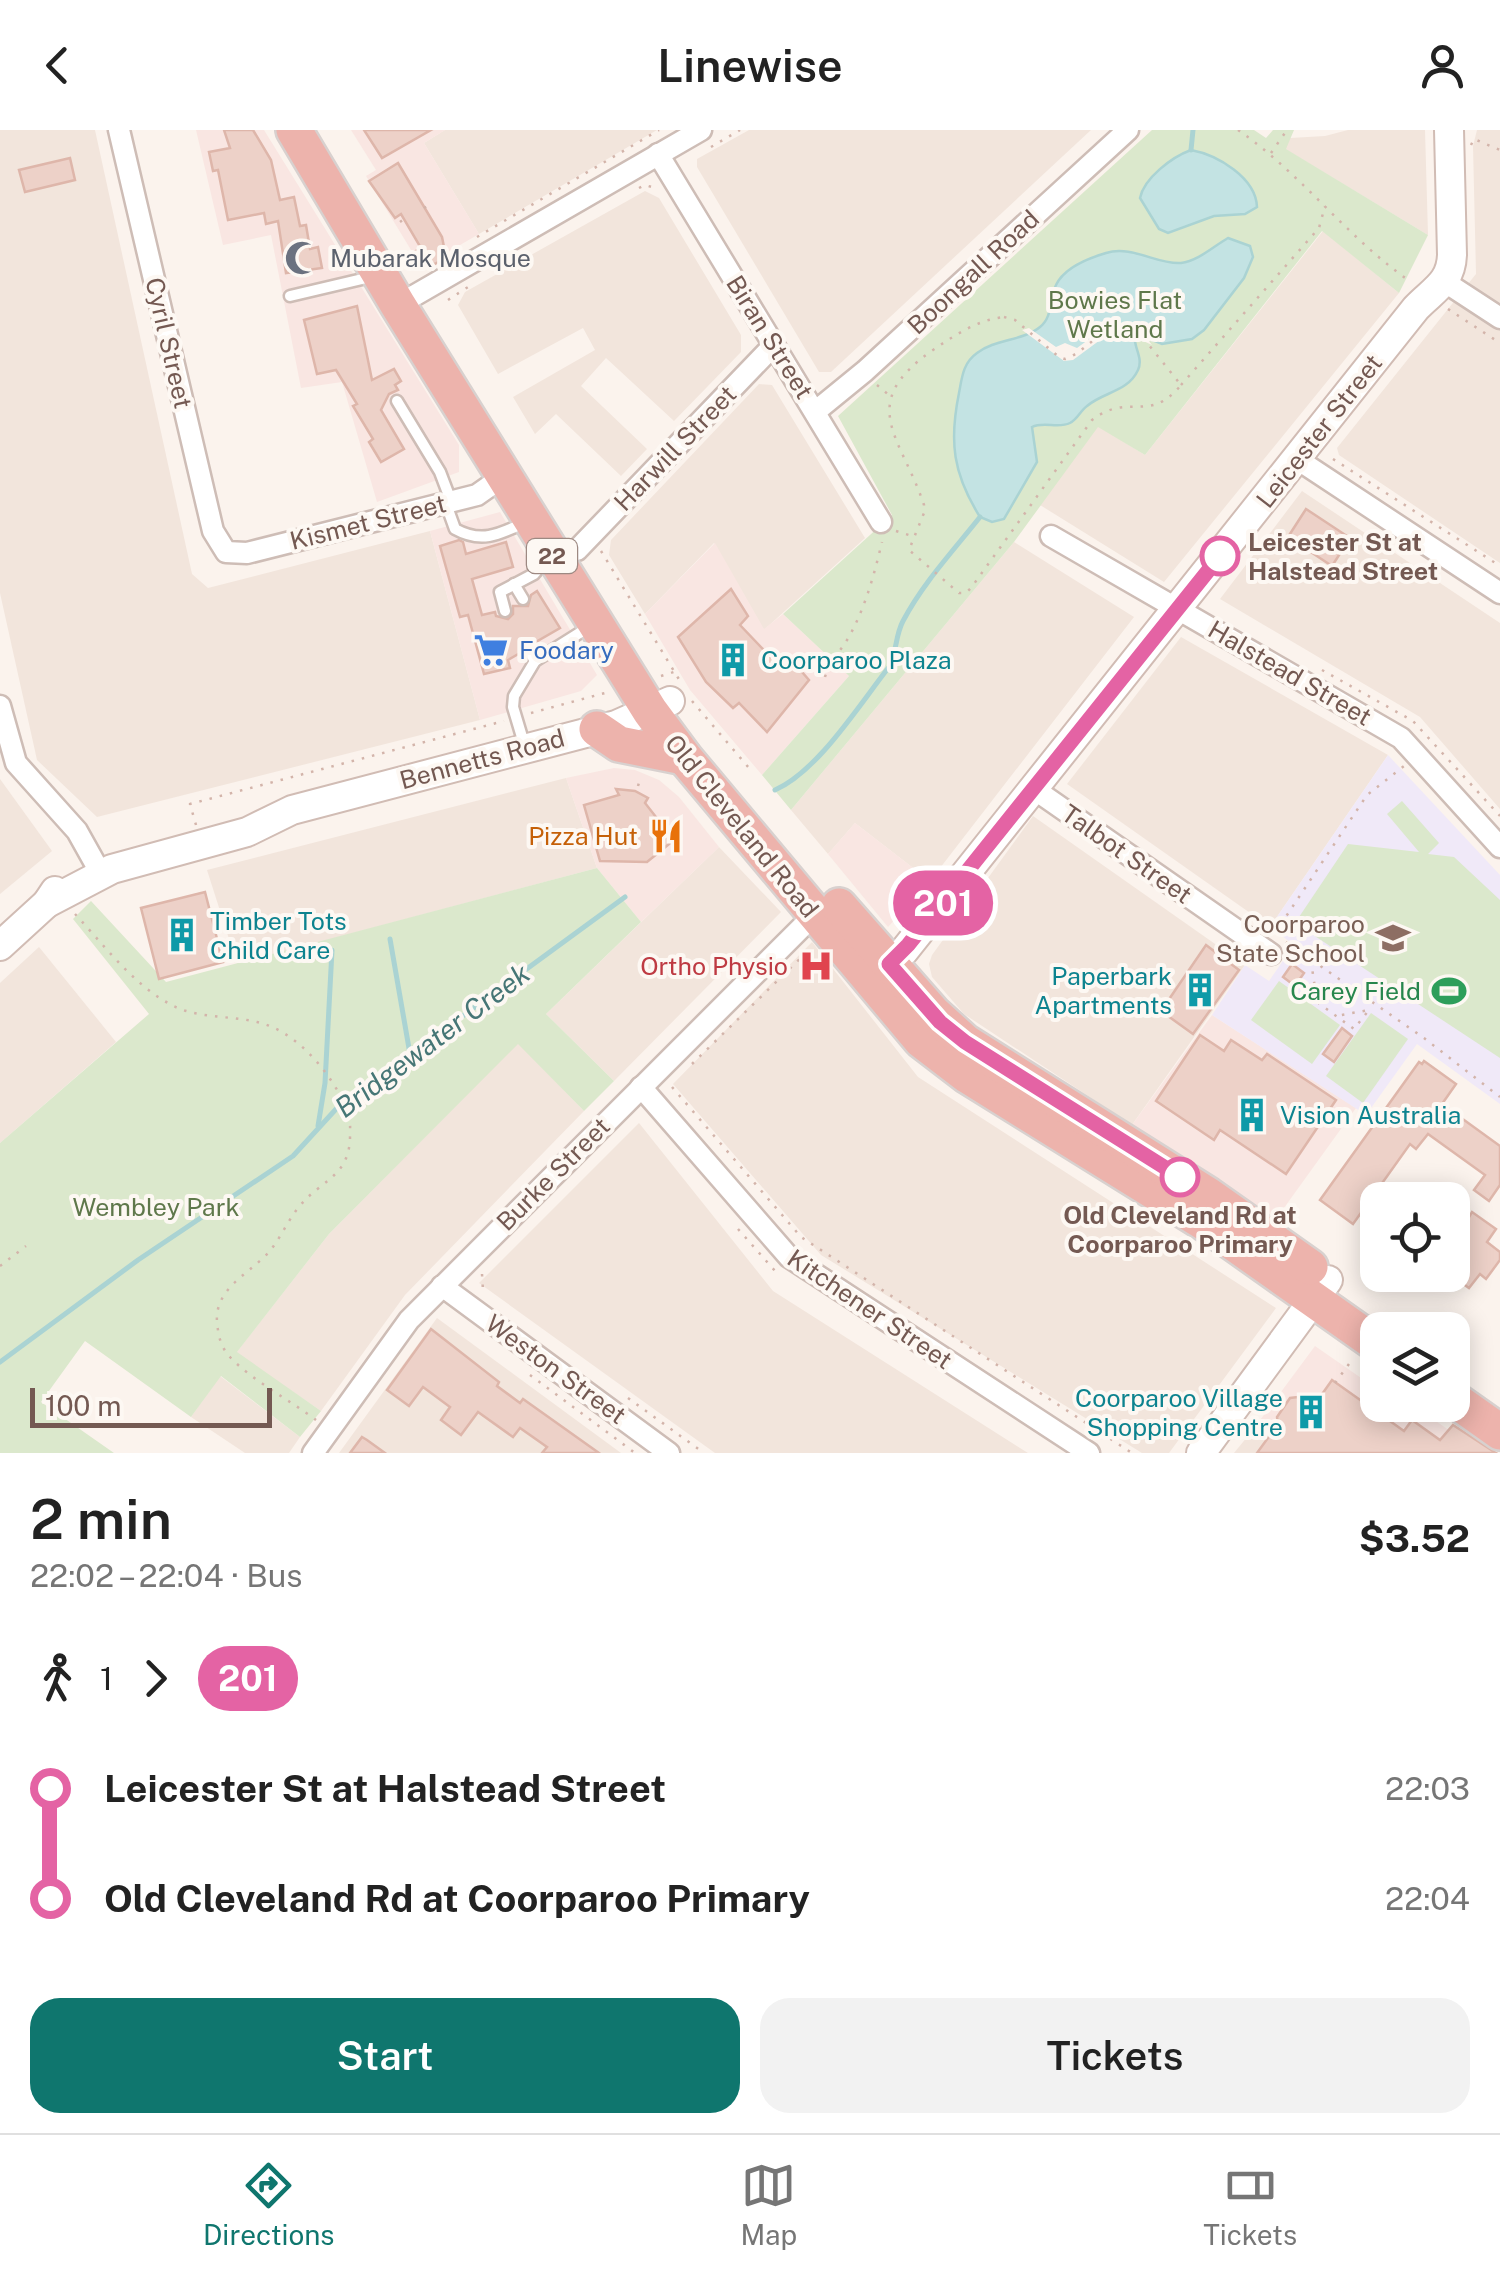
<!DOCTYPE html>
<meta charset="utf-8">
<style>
body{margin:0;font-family:"Public Sans",sans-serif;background:#f2f2f2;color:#222;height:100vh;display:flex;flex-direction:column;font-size:38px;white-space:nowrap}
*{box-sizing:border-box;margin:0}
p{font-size:32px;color:#767676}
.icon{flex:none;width:55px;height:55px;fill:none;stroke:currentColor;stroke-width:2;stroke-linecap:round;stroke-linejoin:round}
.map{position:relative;height:1323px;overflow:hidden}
.sheet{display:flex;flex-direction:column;background:#fff;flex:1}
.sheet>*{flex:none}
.badge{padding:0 20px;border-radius:32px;font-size:35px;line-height:65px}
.tools{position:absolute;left:1360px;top:1052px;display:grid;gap:20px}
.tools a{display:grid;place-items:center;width:110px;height:110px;border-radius:20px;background:#fff;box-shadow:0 5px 25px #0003;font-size:50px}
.scale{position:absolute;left:30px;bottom:25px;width:242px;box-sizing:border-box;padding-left:10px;border:5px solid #745952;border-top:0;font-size:28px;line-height:35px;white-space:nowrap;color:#745952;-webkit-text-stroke:8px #fdf8f3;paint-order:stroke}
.map>.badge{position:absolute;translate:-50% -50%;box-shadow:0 0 0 5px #fff}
.legs{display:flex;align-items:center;gap:15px;height:110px;padding:0 30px;font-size:32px}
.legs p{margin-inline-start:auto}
.head{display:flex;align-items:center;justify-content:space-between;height:170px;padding:0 30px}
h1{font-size:55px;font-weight:600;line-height:75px}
.action{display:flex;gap:20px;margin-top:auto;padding:20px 30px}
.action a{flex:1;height:115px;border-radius:30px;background:#0f766e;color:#fff;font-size:40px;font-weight:600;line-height:115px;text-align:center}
.action a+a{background:#f2f2f2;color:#222}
ul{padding:0 30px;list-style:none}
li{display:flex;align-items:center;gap:35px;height:110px;font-size:38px}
li i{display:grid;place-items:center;width:15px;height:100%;margin:0 12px;background:currentColor}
li i::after{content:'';width:25px;height:25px;margin:-12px;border:8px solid;border-radius:50%;background:#fff}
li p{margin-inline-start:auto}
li:first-child i{background:linear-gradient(#0000 50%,currentColor 0)}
li:last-child i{background:linear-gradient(currentColor 50%,#0000 0)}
header{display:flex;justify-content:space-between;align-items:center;height:130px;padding:0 30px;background:#fff;font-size:45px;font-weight:600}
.menu{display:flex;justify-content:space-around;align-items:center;height:140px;border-top:2px solid #e0e0e0;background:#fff;font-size:28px;color:#767676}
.menu a{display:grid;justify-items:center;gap:5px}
.menu .on{color:#0f766e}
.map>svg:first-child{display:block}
</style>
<header><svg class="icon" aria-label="back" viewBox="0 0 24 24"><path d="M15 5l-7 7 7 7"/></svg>Linewise<svg class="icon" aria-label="person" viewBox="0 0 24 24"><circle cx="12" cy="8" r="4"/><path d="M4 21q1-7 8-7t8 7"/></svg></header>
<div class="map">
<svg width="1500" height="1323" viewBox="0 0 1500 1323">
<rect width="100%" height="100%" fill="#fbf3ed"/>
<g fill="#f2e5dc">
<path d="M0,0H95L192,444L208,458L430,401L480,590L97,687L37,630L0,463Z"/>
<path d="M445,0H657L479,104L424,13Z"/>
<path d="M749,0H1091L831,242H819L697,37V29Z"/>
<path d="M1348,0H1425L1428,105L1285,19L1290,8L1325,6Z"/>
<path d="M1477,0H1500V433L1339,325L1337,318L1476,144L1473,16Z"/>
<path d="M645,61L659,68L741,205V222L674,291L606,228L581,256L647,319L621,346L556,284L535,304L513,267L595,220L583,198L498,244L458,175L465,162Z"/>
<path d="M1323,101L1399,163L1164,452L1040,375L1098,296L1145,325Z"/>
<path d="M759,254L772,255L865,408L764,500L714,413L645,484L609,425L611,410Z"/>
<path d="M1302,361L1500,493V679L1420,587L1220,469Z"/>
<path d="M1014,412L1134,487L930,751L855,693L828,724L791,680Z"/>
<path d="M1181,507L1388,625L1270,797L1067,654Z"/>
<path d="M566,648L597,738L237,834L207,740Z"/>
<path d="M0,649L52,721L0,764Z"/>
<path d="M1033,686L1245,835L1132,995L964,884L932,847L929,834L932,825Z"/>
<path d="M719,717L781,782L614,951L546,884Z"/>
<path d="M812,812L918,947L1276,1178L1169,1323H1142L821,1125L673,954Z"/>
<path d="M39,817L116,912L0,1013V853Z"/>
<path d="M518,913L584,981L405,1165L321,1281L236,1223L329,1104Z"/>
<path d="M639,993L773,1161L1028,1323H715L479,1153Z"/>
<path d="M437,1188L621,1323H339Z"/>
<path d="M220,1246L300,1307L289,1323H245L191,1287Z"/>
<path d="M1252,1301L1280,1323H1234Z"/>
</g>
<g fill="#f9e6e2">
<path d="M196,0H264L459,315V342L377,372L342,252L301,258L271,105L223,115Z"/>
<path d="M351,0H445L424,13L479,104L429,133H419L366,46L376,40Z"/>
<path d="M500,382L597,545L581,561L480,590L430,401Z"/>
<path d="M715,413L764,499L783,484L849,546L762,645L690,560L645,484Z"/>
<path d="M614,638L635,640L659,650L679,667L719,717L641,792L597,738L566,648Z"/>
<path d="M855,693L930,751L888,797L828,724Z"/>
<path d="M1212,885L1356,978L1276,1089L1132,995Z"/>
<path d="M1315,1216L1377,1259L1378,1275H1401L1411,1282L1416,1277L1481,1323H1280L1252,1301Z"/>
</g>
<path fill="#f0e9f8" d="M1388,625L1500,745V974L1417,914L1366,985L1212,885L1245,835L1269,851L1294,815L1270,797Z"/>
<g fill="#dbe8cc">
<path d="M1152,0H1254L1266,8L1273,0H1294L1286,19L1428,105L1399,163L1322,101L1145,325L1098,297L1014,412L791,680L762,645L849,546L783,484L892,385L838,286Z"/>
<path d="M1402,671L1439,713L1428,724L1454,727L1500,770V928L1295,793L1348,714L1419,722L1387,684Z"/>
<path d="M597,738L641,792L546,884L614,951L584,981L518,914L329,1104L237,1222L321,1281L300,1307L221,1246L191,1287L85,1211L41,1272L114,1323H0V1013L149,884L73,789L91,771L166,852Z"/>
<path d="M1279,851L1340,895L1312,934L1251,890Z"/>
<path d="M1371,883L1408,909L1363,973L1326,946Z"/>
</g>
<g fill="#c3e3e3" stroke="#aad3d3" stroke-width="2.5">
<path d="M1191,20C1218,25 1256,48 1257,77L1245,84L1214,86L1168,103L1159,99L1140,68C1144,48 1172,27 1191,20Z"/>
<path d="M1228,108L1250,116L1253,127L1244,148L1204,200L1192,209L1162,214L1135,203C1132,216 1144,227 1138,240C1128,262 1103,262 1087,276C1080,281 1078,289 1070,293C1058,299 1044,291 1032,297L1037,332L1004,389L992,392L980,387C953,344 949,312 959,263C962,247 963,233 977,223C995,209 1023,211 1040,197C1053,187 1049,169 1056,155C1064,138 1089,128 1106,123C1132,115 1158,135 1181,133C1198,131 1214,116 1228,108Z"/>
</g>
<path fill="#fbf3ed" d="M1126,192L1136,195L1152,215L1139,209L1130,199H1115L1073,230L1064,231L1022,200L1029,198L1056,217L1065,213L1077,218L1107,196Z"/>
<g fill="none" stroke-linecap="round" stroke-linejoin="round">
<g stroke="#aad3d3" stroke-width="5">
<path d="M1191,20L1193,0"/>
<path d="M775,660C818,641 859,575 889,537C897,522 895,506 903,491C923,453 953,421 980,387"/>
<path d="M390,809L410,924"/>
<path d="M318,996L325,953L332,820"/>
<path d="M0,1232L138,1130L293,1026L337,978L625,767"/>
</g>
</g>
<g fill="#edd1c8" stroke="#deb6aa" stroke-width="2.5">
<path d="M224,0H253L271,30L280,70L294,67L300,96L306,95L310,119L318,117L322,138L286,143L278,91L266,94L264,83L228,90L218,40L213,41L209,22L230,18Z"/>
<path d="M364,0H431L382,28Z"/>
<path d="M70,28L75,50L25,62L19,40Z"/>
<path d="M398,33L442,107L446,127L435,134L419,131L414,122L421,118L401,84L395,88L369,51Z"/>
<path d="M357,176L372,250L394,239L401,251L395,255L398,260L389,264L381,280L404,319L381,332L369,312L373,309L353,276L357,274L336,240L317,244L304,190Z"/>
<path d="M1306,379L1350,408L1332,436L1288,407Z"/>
<path d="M459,410L463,412L466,424L506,412L513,437L472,449L482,485L495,482L496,486L508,489L513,484V476H528L531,465L537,461L560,498L534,513L528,509L522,511L520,523L508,530L510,538L484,544L468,485L460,487L440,416Z"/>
<path d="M731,459L748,486L740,495L779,536L787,525L809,550L767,602L739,573L733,578L706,552L678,507Z"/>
<path d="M616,659L635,661L648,668L645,673L674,710L647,732L600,731L584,675L619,665Z"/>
<path d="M205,762L223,832L159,849L141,778Z"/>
<path d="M1206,815L1239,840L1193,904L1161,881Z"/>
<path d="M1292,834L1304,843L1295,856L1283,847Z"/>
<path d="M1342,898L1352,906L1334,932L1323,924Z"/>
<path d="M1200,905L1224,921L1231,910L1262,930L1267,924L1336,970L1286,1044L1220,1000L1214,1010L1156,971Z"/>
<path d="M1424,931L1456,954L1442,974L1500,1016V1055L1489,1071L1474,1060L1485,1045L1428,1004L1416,1019L1410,1014L1353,1094L1320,1070L1419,932L1422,934Z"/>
<path d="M1452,1078L1468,1089L1472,1082L1496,1099L1487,1112L1500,1122V1130L1486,1149L1480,1144L1469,1158L1452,1146Z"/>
<path d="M431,1199L499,1252L497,1256L520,1273L523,1269L599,1323H542L547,1317L520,1298L513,1307L478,1282L461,1305L441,1290L450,1277L423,1257L409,1276L387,1260Z"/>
<path d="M1332,1250L1404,1301L1412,1290L1440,1310L1453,1295L1496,1323H1257L1278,1294L1277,1287L1290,1268L1298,1267L1313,1277Z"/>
<path d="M362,1307L367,1310L385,1323H350Z"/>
</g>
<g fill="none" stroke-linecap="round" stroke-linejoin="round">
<g stroke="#cebdb6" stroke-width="15">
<g id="lane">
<path d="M290,166L375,146"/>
<path d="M397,271L440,342L451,371"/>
<path d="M446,374L455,399C482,414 500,404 526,392"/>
<path d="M514,454L523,469"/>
<path d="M505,481L500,462L534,444L547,429"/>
<path d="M527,518L535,531"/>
<path d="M525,617L513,577L514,566L535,531L589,497"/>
</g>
</g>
<g stroke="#cebdb6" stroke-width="25">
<g id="street">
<path d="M119,0L213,401L226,422L247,423L477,365L504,346"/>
<path d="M658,24L881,392"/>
<path d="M1445,152L1500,188"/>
<path d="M398,175L701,0"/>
<path d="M816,281L865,241L1128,0"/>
<path d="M1297,329L1500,463"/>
<path d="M1051,406L1401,608L1500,717"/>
<path d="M577,420L774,215"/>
<path d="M0,576L16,633L77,701L101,744"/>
<path d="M1034,659L1271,824"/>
<path d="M641,957L789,1127L1089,1323"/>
<path d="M442,1156L669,1323"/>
<path d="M313,1323L409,1190L815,784"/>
</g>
</g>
<g stroke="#d1bcb4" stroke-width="32">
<g id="secondary">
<path d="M47,773L112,739L247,702L292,680L616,595L670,571"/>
<path d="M0,816L47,773L55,761"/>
<path d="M875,846L904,821L1416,178C1433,160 1451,153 1452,125L1449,0"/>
<path d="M1201,1323L1328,1150"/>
</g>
</g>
<g stroke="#d8d1cf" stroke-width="40">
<g id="highway">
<path d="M294,0L398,175L650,581L684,627L921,910L968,946L1208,1095L1378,1215"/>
<path d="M597,599L619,614L684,627"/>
<path d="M839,776L933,883L965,912L1208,1065L1310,1137"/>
<path d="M1452,1268L1500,1302"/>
</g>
</g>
<g stroke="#d3b4aa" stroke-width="2.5" stroke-dasharray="2.5 8" stroke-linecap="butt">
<path d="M1238,0C1302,44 1347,108 1411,152"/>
<path d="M1471,15L1474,9L1500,20"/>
<path d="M711,17L740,0"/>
<path d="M1271,23L1287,0"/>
<path d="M639,58L645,55L655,58"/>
<path d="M424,78L433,73"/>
<path d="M400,92L404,89"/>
<path d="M477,107L659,0"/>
<path d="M448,170L468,157"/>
<path d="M1448,179L1500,213"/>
<path d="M1004,187L1015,190L1059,227L1065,229C1091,220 1105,187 1136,199L1181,255C1148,295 1130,261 1092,290L971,458L966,463H959L909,420L924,383V375C901,306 855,274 933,220C955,205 977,190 1004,187Z"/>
<path d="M877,255L890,266"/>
<path d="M1181,255L1319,98L1325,76"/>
<path d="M1333,329L1500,436"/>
<path d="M896,401L912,406"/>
<path d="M601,421L680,551"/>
<path d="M1322,540L1413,591L1500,686"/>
<path d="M661,546L674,542"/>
<path d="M825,547C829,531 842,520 850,505C866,475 874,445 882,412"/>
<path d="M692,571L749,638"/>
<path d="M531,583L605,563"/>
<path d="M638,656L641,646"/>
<path d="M196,695L190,674L504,591"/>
<path d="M75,784C103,814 132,853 168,873C194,889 228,885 257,892C297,901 331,943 347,979C351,988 350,998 350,1009C348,1048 320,1050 298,1078C287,1092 280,1109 269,1122C246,1147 210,1160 218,1200C219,1209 223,1220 230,1227C250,1249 291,1271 316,1290"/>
<path d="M1275,803L1367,665L1404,636"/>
<path d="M1286,812L1424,908L1500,967"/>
<path d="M1311,831L1317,872L1354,899L1369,880L1336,886"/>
<path d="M692,934L812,817"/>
<path d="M672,957L801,1107L1132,1323"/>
<path d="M738,1099L776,1142"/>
<path d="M0,1136L26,1116"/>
<path d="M482,1144L483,1161"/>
<path d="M530,1245L635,1323"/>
<path d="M1335,1253L1352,1230"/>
<path d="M628,1268L704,1323"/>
</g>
<use href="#lane" stroke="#fff" stroke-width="10"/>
<use href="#street" stroke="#fff" stroke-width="20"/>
<use href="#secondary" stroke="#fff" stroke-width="28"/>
<use href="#highway" stroke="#edb3ac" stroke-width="35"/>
</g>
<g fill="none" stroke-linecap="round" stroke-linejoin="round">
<g stroke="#fff" stroke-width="22">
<path id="line-1" d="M1180,1047L965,912L940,892L889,834L908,815L1220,426"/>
</g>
<use href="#line-1" stroke="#e463a4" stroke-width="15"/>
</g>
<defs>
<g id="mosque-bare" transform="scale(2.7)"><path d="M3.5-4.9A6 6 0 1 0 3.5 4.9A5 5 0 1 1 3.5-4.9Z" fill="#6b7280" stroke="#fdf8f3" stroke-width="2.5" paint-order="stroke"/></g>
<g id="supermarket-bare" transform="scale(2.7)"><path d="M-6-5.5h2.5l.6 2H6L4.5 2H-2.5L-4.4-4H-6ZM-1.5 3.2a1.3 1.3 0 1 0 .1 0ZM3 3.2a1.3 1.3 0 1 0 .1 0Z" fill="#3f7fe0" stroke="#fdf8f3" stroke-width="2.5" paint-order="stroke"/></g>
<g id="building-bare" transform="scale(2.7)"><path d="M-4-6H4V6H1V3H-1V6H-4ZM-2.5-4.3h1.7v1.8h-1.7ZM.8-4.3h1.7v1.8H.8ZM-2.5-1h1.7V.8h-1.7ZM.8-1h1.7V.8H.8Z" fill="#0f9aa8" stroke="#fdf8f3" stroke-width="2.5" paint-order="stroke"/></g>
<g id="restaurant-bare" transform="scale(2.7)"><path d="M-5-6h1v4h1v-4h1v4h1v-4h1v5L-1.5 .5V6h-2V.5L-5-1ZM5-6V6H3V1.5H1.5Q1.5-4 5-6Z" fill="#e8710a" stroke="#fdf8f3" stroke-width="2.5" paint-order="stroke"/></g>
<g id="school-bare" transform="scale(2.7)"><path d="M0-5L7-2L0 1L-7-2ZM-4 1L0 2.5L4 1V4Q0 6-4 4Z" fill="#8d6e63" stroke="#fdf8f3" stroke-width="2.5" paint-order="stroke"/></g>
<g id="hospital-bare" transform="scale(2.7)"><path d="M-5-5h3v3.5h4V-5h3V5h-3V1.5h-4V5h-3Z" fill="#e0444e" stroke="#fdf8f3" stroke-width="2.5" paint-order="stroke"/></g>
<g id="stadium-bare" transform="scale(2.7)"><path d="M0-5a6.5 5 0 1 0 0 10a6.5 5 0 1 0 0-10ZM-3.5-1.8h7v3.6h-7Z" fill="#2e9e5b" stroke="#fdf8f3" stroke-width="2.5" paint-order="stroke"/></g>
</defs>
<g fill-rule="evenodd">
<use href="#mosque-bare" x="302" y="128"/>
<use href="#supermarket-bare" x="491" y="520"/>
<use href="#building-bare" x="733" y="530"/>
<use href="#restaurant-bare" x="666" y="706"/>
<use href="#building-bare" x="182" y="805"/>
<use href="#school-bare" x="1393" y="808"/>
<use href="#hospital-bare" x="816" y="836"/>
<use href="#building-bare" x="1200" y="860"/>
<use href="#stadium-bare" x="1449" y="861"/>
<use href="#building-bare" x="1252" y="985"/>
<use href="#building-bare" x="1311" y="1282"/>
</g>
<g fill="#fff" stroke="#e463a4" stroke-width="5">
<circle cx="1220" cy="426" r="18"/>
<circle cx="1180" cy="1047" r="18"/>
</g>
<g text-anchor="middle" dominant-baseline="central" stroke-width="8" stroke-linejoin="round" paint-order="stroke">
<rect fill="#fdf8f3" stroke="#9d8982" stroke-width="2.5" x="527" y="409" width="50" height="34" rx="8"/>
<g font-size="22" font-weight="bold" fill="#745952">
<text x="552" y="426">22</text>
</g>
<g font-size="25" fill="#5b616d" stroke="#fdf8f3" text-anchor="start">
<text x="330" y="128">Mubarak Mosque</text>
</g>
<g font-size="25" fill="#745952" stroke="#fdf8f3">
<text transform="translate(973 142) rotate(-43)">Boongall Road</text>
<text transform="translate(770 207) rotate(58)">Biran Street</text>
<text transform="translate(169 213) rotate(77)">Cyril Street</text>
<text transform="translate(1319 301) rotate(-52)">Leicester Street</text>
<text transform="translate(675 318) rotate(-46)">Harwill Street</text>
<text transform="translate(368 392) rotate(-14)">Kismet Street</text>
<text transform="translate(1290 543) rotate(30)">Halstead Street</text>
<text transform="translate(482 629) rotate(-15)">Bennetts Road</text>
<text transform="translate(742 696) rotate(51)">Old Cleveland Road</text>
<text transform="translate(1127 724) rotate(35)">Talbot Street</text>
<text transform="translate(553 1044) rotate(-45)">Burke Street</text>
<text transform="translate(870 1179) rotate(34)">Kitchener Street</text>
<text transform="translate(556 1239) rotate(36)">Weston Street</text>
</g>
<g font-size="25" fill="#5f784b" stroke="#fdf8f3">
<text x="1115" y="170">Bowies Flat<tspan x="1115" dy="29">Wetland</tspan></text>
<text x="156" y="1077">Wembley Park</text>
</g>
<g font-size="25" font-weight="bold" fill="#745952" stroke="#fdf8f3" text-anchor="start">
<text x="1248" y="412">Leicester St at<tspan x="1248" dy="29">Halstead Street</tspan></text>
<text x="1180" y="1085" text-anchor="middle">Old Cleveland Rd at<tspan x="1180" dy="29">Coorparoo Primary</tspan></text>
</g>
<g font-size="25" fill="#366cbe" stroke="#fdf8f3" text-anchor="start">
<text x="519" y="520">Foodary</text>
</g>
<g font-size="25" fill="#0d838f" stroke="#fdf8f3" text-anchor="start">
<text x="761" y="530">Coorparoo Plaza</text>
<text x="210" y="791">Timber Tots<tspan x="210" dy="29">Child Care</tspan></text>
<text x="1172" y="846" text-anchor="end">Paperbark<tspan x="1172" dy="29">Apartments</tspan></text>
<text x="1280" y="985">Vision Australia</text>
<text x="1283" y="1268" text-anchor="end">Coorparoo Village<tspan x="1283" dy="29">Shopping Centre</tspan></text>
</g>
<g font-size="25" fill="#c56008" stroke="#fdf8f3" text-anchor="end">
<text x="638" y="706">Pizza Hut</text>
</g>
<g font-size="25" fill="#785e54" stroke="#fdf8f3" text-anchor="end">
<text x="1365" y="794">Coorparoo<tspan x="1365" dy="29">State School</tspan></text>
</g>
<g font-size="25" fill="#be3a42" stroke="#fdf8f3" text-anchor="end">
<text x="788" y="836">Ortho Physio</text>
</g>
<g font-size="25" fill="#27864d" stroke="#fdf8f3" text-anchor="end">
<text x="1421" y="861">Carey Field</text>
</g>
<g font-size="28" font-style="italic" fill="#467676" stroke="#fdf8f3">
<text transform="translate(432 910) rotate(-37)">Bridgewater Creek</text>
</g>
</g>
</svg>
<div class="tools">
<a><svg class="icon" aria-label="locate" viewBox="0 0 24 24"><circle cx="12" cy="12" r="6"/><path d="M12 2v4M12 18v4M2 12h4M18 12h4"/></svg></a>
<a><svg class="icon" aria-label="layers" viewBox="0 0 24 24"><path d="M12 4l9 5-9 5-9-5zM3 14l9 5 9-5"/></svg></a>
</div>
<div class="scale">100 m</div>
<b class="badge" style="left:943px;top:773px;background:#e463a4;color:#fff">201</b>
</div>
<section class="sheet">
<div class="head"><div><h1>2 min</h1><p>22:02 – 22:04 · Bus</p></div><b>$3.52</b></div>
<div class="legs"><svg class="icon" aria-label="walk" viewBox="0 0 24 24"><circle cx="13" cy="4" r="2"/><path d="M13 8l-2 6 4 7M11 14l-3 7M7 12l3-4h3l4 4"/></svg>1<svg class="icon" aria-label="forward" viewBox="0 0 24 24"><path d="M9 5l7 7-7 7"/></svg><b class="badge" style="background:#e463a4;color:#fff">201</b></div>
<ul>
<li><i style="color:#e463a4"></i><b>Leicester St at Halstead Street</b><p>22:03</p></li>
<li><i style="color:#e463a4"></i><b>Old Cleveland Rd at Coorparoo Primary</b><p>22:04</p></li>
</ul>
<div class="action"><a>Start</a><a>Tickets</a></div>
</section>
<nav class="menu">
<a class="on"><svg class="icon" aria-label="directions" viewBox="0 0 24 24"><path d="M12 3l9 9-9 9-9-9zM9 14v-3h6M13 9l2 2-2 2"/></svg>Directions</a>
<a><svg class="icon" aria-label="map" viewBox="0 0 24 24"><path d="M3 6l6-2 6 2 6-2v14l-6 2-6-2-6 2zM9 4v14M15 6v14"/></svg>Map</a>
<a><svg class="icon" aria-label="tickets" viewBox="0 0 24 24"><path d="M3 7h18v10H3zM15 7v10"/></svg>Tickets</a>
</nav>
